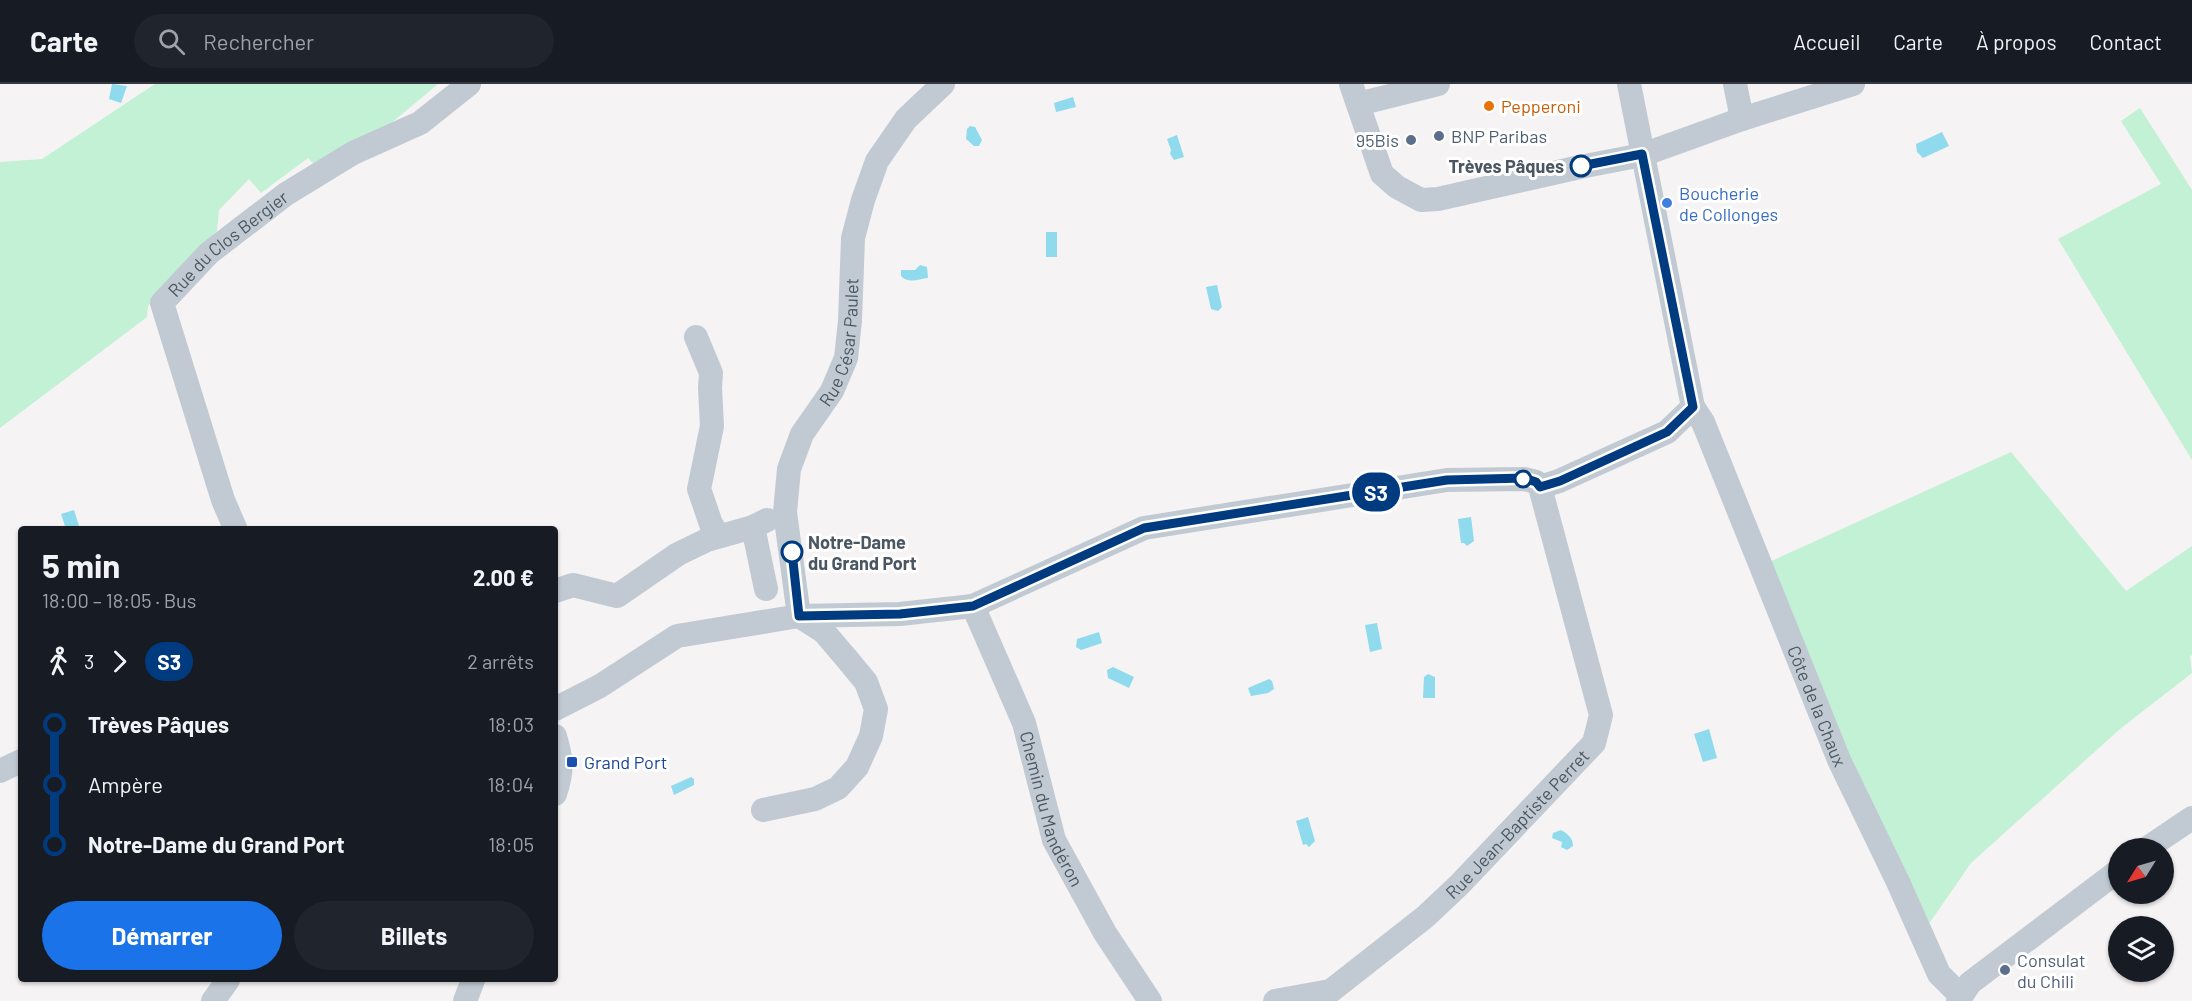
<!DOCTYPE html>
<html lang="fr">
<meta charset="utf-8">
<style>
body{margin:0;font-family:Barlow,sans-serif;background:#20242c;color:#f1f3f6;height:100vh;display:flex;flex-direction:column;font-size:22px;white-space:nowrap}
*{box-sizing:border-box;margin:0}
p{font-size:20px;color:#9ea1a6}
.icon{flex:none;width:33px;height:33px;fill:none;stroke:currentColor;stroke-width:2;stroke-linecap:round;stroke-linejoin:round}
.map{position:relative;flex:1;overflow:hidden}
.sheet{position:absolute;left:18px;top:442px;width:540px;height:456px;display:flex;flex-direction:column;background:#171b24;border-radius:6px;box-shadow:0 2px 4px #0004}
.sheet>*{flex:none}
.badge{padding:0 12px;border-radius:20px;font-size:21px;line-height:39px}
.needle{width:39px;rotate:233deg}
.buttons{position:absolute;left:2108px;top:754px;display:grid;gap:12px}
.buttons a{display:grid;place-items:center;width:66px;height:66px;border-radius:50%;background:#171b24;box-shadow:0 2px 4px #0004;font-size:30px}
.map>.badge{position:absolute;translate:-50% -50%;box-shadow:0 0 0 3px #fff}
.legs{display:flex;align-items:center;gap:9px;height:66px;padding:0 24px;font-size:20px}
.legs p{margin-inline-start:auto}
.head{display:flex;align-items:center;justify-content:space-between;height:102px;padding:0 24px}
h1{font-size:33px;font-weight:700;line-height:45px}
.action{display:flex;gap:12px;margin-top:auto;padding:12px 24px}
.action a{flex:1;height:69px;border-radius:36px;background:#1a73e8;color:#fff;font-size:24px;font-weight:700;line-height:69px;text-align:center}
.action a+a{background:#20242c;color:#f1f3f6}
ul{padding:0 24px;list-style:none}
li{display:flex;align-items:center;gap:21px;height:60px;font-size:22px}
li i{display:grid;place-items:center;width:9px;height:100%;margin:0 8px;background:currentColor}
li i::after{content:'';width:15px;height:15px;margin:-8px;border:4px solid;border-radius:50%;background:#171b24}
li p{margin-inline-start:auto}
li:first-child i{background:linear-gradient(#0000 50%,currentColor 0)}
li:last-child i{background:linear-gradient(currentColor 50%,#0000 0)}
header{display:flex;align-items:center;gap:36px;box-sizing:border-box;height:84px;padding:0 30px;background:#171b24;border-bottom:2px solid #363941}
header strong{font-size:28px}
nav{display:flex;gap:33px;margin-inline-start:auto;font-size:21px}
.search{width:420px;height:54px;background:#20242c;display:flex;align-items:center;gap:15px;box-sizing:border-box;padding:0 21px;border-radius:33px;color:#9ea1a6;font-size:22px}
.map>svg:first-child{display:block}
</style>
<header>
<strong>Carte</strong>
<div class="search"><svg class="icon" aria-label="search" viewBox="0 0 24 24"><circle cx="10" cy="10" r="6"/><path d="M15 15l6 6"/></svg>Rechercher</div>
<nav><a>Accueil</a><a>Carte</a><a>À propos</a><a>Contact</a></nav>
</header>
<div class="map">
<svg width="2192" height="917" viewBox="0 0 2192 917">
<rect width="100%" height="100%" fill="#f5f3f3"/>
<g fill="#c3f1d5">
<path d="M155,0H438L389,41L315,81L308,74L261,109L249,95L219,126L217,147L148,222L147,233L0,344V78L42,75Z"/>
<path d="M2140,24L2192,106V376L2058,155L2161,100L2121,37Z"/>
<path d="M2011,368L2126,507L2192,462V571L2190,572L2192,589L2120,645L1971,779L1926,844L1765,480Z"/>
</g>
<g fill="#90daee">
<path d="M112,0L127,2L121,19L109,15Z"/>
<path d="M1073,13L1076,23L1056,28L1054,19Z"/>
<path d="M970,42L975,43L982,56L979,62H974L966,55L967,45Z"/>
<path d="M1942,48L1949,62L1923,74L1917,68L1916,60Z"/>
<path d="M1177,51L1184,73L1174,76L1170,70L1171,66L1167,55Z"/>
<rect x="1046" y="148" width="11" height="25"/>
<path d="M920,181L927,183L928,194C919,195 908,200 901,192V186H915Z"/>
<path d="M1217,201L1222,223L1218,227L1211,225L1206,203Z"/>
<path d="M74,426L80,445H66L61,430Z"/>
<path d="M1471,433L1474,457L1467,462L1464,459H1461L1458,435Z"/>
<path d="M1377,539L1382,565L1370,568L1365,541Z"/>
<path d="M1099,548L1102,559L1081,566L1076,563L1077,555Z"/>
<path d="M1113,583L1134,593L1129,604L1108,594L1107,586Z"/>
<path d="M1428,590L1435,593V614H1423L1424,593Z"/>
<path d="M1269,595L1272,597L1274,605L1268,609L1251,612L1248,604Z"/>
<path d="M1709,645L1717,674L1703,678L1694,650Z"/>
<path d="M691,693L694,695V701L674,711L671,702Z"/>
<path d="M1308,733L1315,757L1309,763L1306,760L1303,761L1296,737Z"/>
<path d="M1561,746C1568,750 1573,754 1573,762L1567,766L1561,763L1562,758L1552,754L1553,749Z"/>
</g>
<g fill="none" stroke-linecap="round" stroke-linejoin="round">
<g stroke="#c1cad2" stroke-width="24">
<path d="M1351,0L1382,90L1397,103L1421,116L1438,115L1580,83L1642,71L1742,35L1853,0"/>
<path d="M1735,0L1742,35"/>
<path d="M1358,20L1438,0"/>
<path d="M696,253L711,289L710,304L712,342L699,405L711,440L719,452"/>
<path id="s1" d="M1693,323L1703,338L1839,676L1898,798L1939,890L1961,912"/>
<path d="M1540,403L1559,397L1667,348L1693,323L1629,0"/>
<path id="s2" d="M236,446L223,416L162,219L209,169L286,110L353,69L420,39L469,0"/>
<path d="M766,505L753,443L767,436"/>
<path d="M555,507L573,501L617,512L678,470L707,456L753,443"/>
<path id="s3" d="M973,522L1024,639L1054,756L1105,849L1150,917"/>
<path id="s4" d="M799,532L785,428L789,385L802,350L832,307L846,274L850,237L853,154L863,116L877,77L906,35L943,0"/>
<path d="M555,625L600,602L677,552L799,532L900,530L973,522L1144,444L1447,396L1524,395L1536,398L1540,403"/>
<path d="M555,652C562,676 563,686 555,710"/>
<path d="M0,687L21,677"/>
<path d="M763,726L815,715L838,704L857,683L871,652L876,625L866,598L847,575L824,548L799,532"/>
<path d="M2146,765L2192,734"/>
<path d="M213,917L228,896"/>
<path d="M465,917L473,896"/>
<path d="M1275,917L1330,907"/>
<path id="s5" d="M1318,917L1425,833L1459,801L1594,659L1601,631L1540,403"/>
<path d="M1958,917L1970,899L2118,787"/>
</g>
</g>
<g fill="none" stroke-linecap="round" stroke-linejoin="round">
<g stroke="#fff" stroke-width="14">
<path id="line-1" d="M792,468L799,532L900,530L973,522L1144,444L1447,396L1524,394L1536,398L1540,403L1560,397L1667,348L1693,323L1642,70L1581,82"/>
</g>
<use href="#line-1" stroke="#003b80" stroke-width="9"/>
</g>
<circle fill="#e8710a" stroke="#fff" stroke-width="2" cx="1489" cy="22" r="6"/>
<g fill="#5c6f8a" stroke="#fff" stroke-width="2">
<circle cx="1439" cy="52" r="6"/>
<circle cx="1411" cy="56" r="6"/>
<circle cx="2005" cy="886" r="6"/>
</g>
<g fill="#fff" stroke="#003b80" stroke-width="3">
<circle cx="1581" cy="82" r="10"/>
<circle cx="1523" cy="395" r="8"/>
<circle cx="792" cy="468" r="10"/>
</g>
<circle fill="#3f7fe0" stroke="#fff" stroke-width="2" cx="1667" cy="119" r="6"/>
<rect fill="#1a4fb4" stroke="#fff" stroke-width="2" x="566" y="672" width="12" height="12" rx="3"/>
<g text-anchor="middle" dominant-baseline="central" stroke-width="6" stroke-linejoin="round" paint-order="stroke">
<g font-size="18" fill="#c56008" stroke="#fff" text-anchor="start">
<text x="1501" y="22">Pepperoni</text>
</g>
<g font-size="18" fill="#4e5e75" stroke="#fff" text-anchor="start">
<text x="1451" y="52">BNP Paribas</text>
<text x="1399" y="56" text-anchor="end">95Bis</text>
<text x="2017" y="876">Consulat<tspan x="2017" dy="21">du Chili</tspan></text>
</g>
<g font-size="18" font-weight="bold" fill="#4a5661" stroke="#fff" text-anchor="end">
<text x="1564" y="82">Trèves Pâques</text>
<text x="808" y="458" text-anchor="start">Notre-Dame<tspan x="808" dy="21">du Grand Port</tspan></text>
</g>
<g font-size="18" fill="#366cbe" stroke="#fff" text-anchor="start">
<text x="1679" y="109">Boucherie<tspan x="1679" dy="21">de Collonges</tspan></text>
</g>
<g font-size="18" fill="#4a5661" stroke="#fff">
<text stroke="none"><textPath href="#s2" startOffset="328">Rue du Clos Bergier</textPath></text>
<text stroke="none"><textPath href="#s4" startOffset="288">Rue César Paulet</textPath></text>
<text stroke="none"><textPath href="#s1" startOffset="324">Côte de la Chaux</textPath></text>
<text stroke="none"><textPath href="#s3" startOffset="218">Chemin du Mandéron</textPath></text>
<text stroke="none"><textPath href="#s5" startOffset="267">Rue Jean-Baptiste Perret</textPath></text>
</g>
<g font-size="18" fill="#164399" stroke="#fff" text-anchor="start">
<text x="584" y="678">Grand Port</text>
</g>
</g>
</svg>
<div class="buttons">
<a><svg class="needle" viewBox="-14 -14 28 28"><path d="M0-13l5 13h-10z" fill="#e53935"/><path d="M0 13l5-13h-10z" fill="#9ea1a6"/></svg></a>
<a><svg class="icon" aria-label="layers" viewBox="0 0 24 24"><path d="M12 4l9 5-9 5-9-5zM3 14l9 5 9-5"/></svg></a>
</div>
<b class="badge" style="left:1376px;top:408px;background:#003b80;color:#fff">S3</b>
<section class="sheet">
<div class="head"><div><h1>5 min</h1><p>18:00 – 18:05 · Bus</p></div><b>2.00 €</b></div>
<div class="legs"><svg class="icon" aria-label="walk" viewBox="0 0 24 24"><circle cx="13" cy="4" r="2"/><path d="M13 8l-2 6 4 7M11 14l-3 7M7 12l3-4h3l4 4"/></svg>3<svg class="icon" aria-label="forward" viewBox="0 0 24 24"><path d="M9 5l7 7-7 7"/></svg><b class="badge" style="background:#003b80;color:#fff">S3</b><p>2 arrêts</p></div>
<ul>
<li><i style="color:#003b80"></i><b>Trèves Pâques</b><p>18:03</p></li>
<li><i style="color:#003b80"></i><span>Ampère</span><p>18:04</p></li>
<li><i style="color:#003b80"></i><b>Notre-Dame du Grand Port</b><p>18:05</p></li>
</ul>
<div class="action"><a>Démarrer</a><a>Billets</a></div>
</section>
</div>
